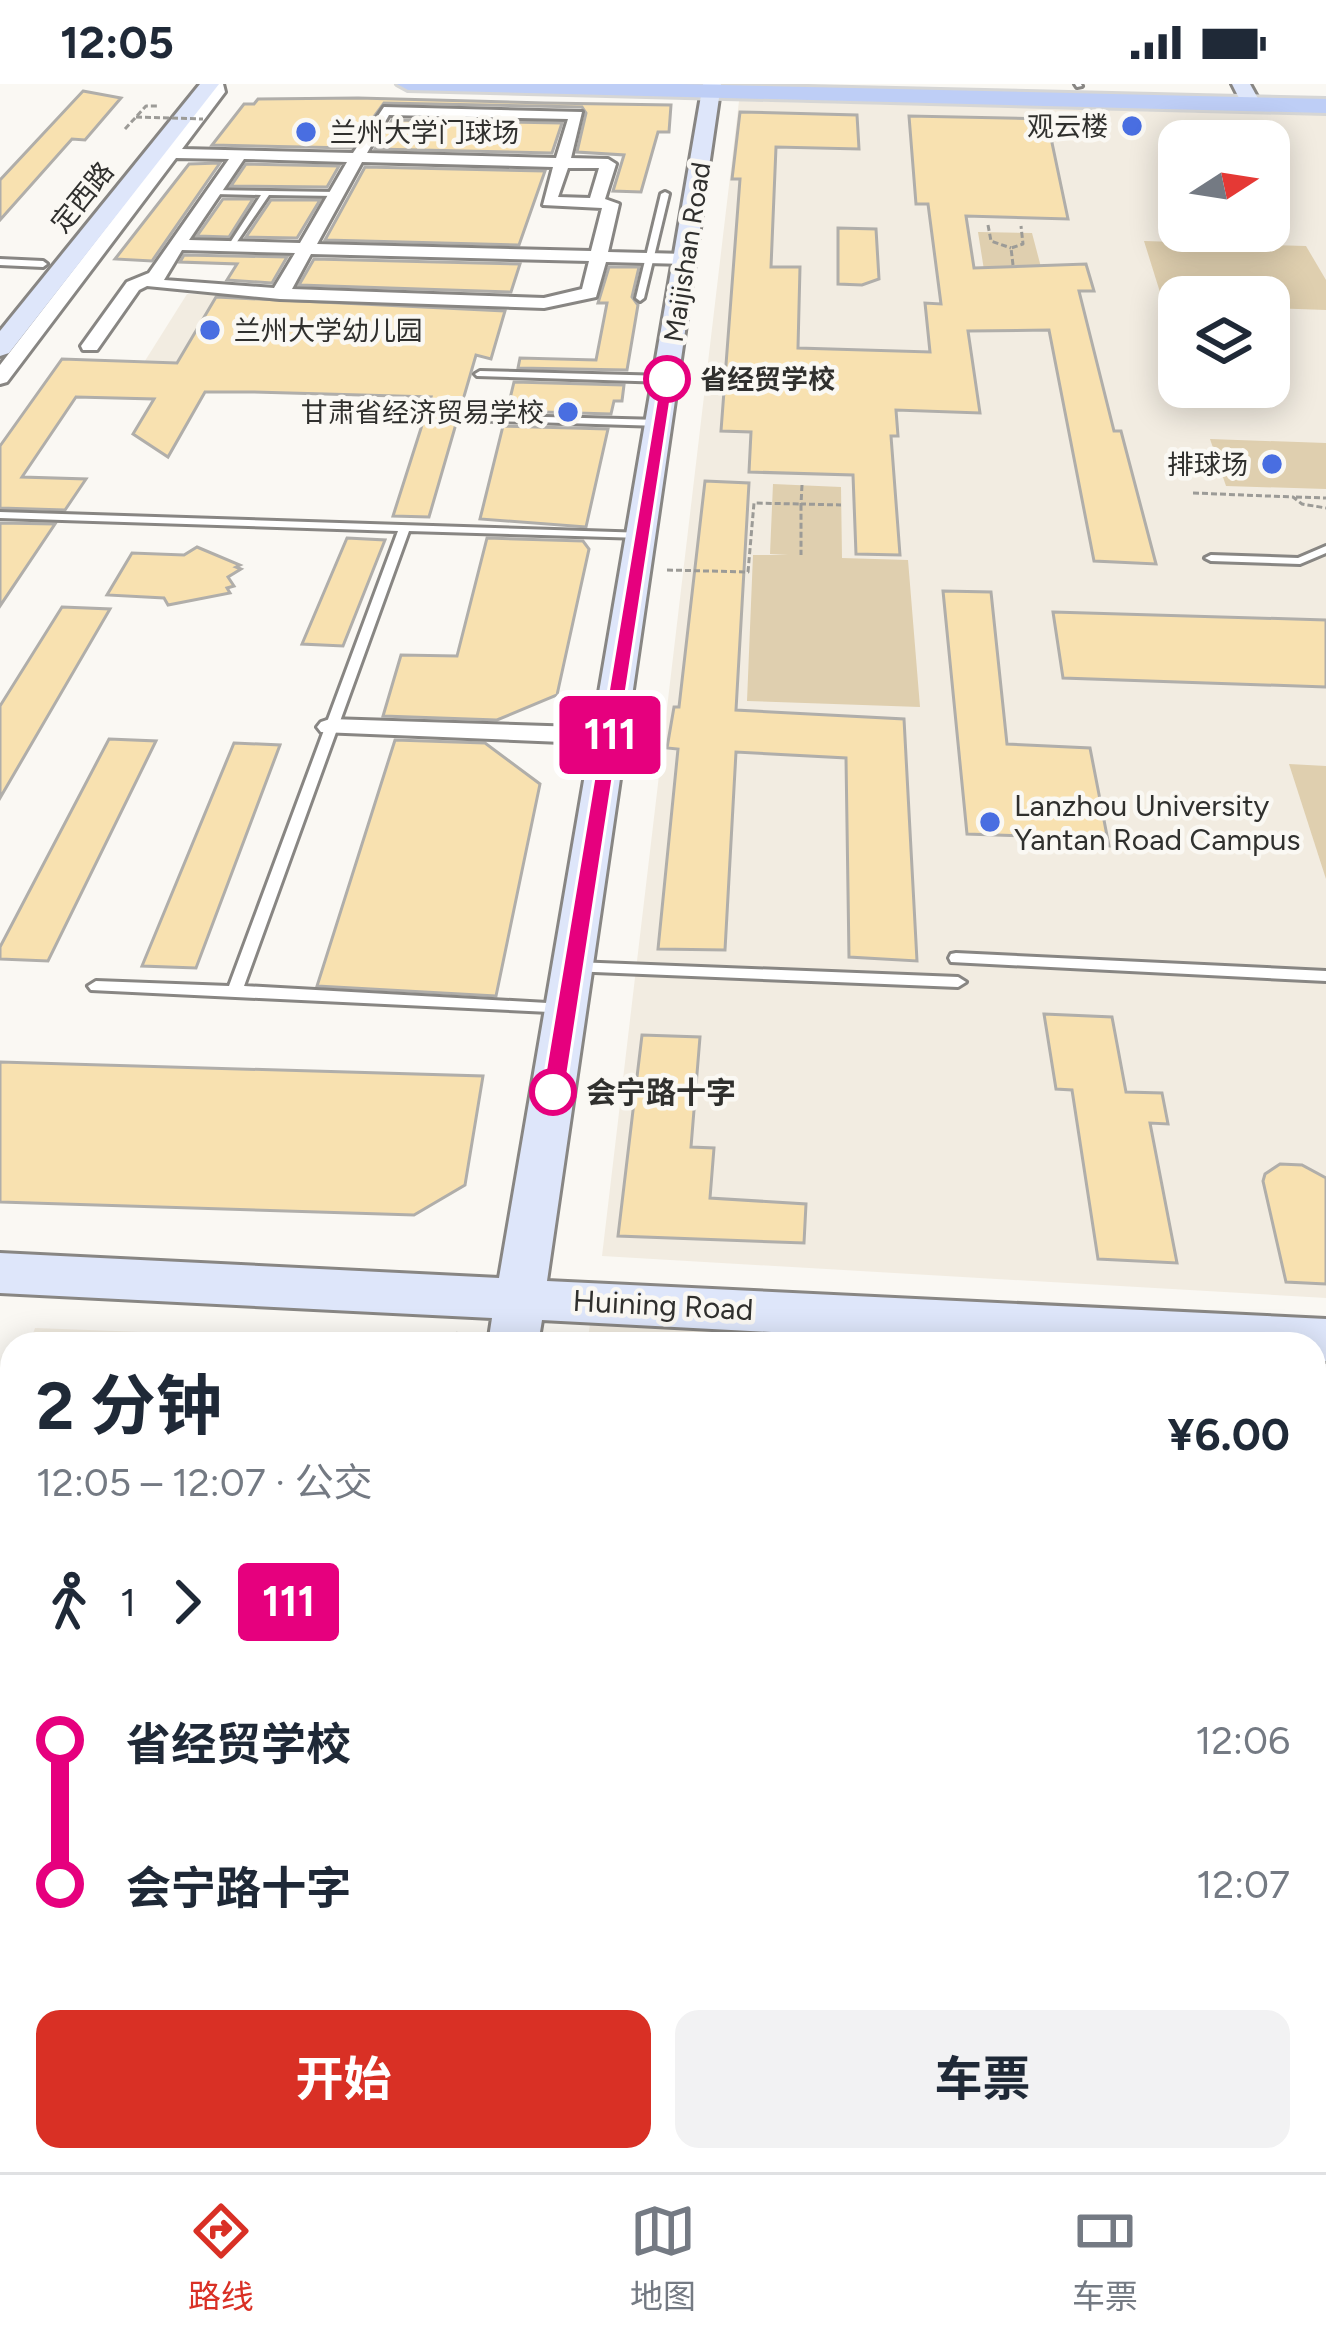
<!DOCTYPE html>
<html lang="zh">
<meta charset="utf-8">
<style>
body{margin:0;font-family:Figtree,"Noto Sans SC",sans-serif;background:#f2f2f3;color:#1f2937;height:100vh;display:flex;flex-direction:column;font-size:45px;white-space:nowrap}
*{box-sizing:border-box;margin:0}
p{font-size:39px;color:#747a83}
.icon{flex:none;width:66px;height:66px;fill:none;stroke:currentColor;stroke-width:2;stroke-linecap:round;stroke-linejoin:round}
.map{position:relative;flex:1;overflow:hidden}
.side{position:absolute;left:0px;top:1248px;width:1326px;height:840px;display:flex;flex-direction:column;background:#fff;border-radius:36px 36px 0 0;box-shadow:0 6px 30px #0003}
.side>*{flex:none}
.badge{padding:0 24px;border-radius:9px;font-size:42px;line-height:78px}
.needle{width:78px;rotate:78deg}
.tools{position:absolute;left:1158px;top:36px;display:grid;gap:24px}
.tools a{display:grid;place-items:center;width:132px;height:132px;border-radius:24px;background:#fff;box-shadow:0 6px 30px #0003;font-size:60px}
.map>.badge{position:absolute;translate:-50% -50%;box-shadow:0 0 0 6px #fff}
.legs{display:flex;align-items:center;gap:18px;height:132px;padding:0 36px;font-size:39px}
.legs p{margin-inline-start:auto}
.summary{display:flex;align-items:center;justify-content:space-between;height:204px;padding:0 36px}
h1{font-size:66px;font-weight:700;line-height:90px}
.action{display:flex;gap:24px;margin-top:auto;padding:24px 36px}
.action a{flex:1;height:138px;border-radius:24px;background:#d93025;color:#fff;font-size:48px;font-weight:700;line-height:138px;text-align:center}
.action a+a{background:#f2f2f3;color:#1f2937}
ul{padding:0 36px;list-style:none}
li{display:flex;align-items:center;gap:42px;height:144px;font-size:45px}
li i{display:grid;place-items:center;width:18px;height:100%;margin:0 15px;background:currentColor}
li i::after{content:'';width:30px;height:30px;margin:-15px;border:9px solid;border-radius:50%;background:#fff}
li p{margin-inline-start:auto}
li:first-child i{background:linear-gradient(#0000 50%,currentColor 0)}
li:last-child i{background:linear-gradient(currentColor 50%,#0000 0)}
.status{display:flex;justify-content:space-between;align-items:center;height:84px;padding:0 60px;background:#fff;direction:ltr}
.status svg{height:33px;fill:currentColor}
.menu{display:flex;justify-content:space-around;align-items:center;height:168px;border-top:3px solid #e0e1e3;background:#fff;font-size:33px;color:#747a83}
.menu a{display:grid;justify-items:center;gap:6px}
.menu .current{color:#d93025}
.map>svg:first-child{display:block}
</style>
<div class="status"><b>12:05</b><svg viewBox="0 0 49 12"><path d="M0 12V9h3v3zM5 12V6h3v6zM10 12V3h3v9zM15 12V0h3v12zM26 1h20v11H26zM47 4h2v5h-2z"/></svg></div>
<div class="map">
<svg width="1326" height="2088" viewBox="0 0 1326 2088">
<rect width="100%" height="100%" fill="#faf8f3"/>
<g fill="#f2ece1" fill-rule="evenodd">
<path d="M739,17L1326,31V1214L602,1172ZM1179,57H1269V147H1179ZM1179,213H1269V303H1179Z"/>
<path d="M187,210L273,212L236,282L143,280Z"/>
<path d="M590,1240L935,1260H587Z"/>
<path d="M35,1244L327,1255L446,1259L29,1260Z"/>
<path d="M1314,1282L1326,1283V2088H488L490,2076H1314Z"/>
<path d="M12,1299V1907L0,1906V1328Z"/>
</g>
<g fill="#dfcfaf">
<path d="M978,148L1032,149L1042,187L1021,181L984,186Z"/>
<path d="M1144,157L1306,162L1326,196V226L1269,224V213H1179V222L1164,221Z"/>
<path d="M1210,355L1326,359V405L1226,402Z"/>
<path d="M773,400L841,403L842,474L908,476L920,623L747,617L753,471H788L770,470Z"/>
<path d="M1289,680L1326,682V795Z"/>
<path d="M12,1490V1696H0V1522Z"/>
</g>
<g fill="#f8e1b0" stroke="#b0aeaa" stroke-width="3">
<path d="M83,7L121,14L85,56L72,55L0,136V96Z"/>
<path d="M358,14L545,19L671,21L669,48H658L641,108L613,107L624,71L577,68L586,29L582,23L384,19L351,64L212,61L244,20H254L258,15Z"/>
<path d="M740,28L857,31L859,65L776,63L771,183H800L798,264L930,268L925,219L941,220L928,120H916L909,32L1047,35L1068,135L966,132L974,184L1086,180L1094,207H1079L1114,347H1121L1156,480L1094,477L1049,246L968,247L980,329L896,326L898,352H891L900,471L856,470L853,391L749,388L751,348L721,347L740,95H732Z"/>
<path d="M392,36L562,39L552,69L375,65Z"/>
<path d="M220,79L152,177L115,175L189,80Z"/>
<path d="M246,80L339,82L327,103L231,102Z"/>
<path d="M365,83L545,87L519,161L325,156Z"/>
<path d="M223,115H253L229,153L197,152Z"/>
<path d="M271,116H320L297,154L246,153Z"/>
<path d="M838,144L876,145L879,195L862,201L838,200Z"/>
<path d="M184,171L287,173L272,199L227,196L237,180L180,178Z"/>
<path d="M314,175L520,180L511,208L299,201Z"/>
<path d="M609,183H639L632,213L638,221L627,286L518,284L520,274L596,276L607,219H598Z"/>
<path d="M216,213L505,227L491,275L476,271L429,433L393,432L431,313L254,308H205L168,373L133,350L154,315L76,313L22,393L86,395L65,426L0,424V362L62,275L177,279Z"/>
<path d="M514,298L624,301L622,317H614L611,330L507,327Z"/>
<path d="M503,342L608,345L586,443L480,435Z"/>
<path d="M705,397L749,399L736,626L904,635L917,877L849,873L846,674L736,668L725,866L658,865L678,665L667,664L674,623H679Z"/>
<path d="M0,439L55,440L0,522Z"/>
<path d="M347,454L385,456L343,562L302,560Z"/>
<path d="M487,454L583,457L589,465L557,611L497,636L383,632L401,571L457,572Z"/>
<path d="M197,463L240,481L236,483L241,485L228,493L234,502L227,504L230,509L168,521L164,514L107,511L132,469L184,471Z"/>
<path d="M943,507L991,508L1007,660L1090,664L1109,762L1056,760L1055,753L967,750Z"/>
<path d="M62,523L110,525L0,714V622Z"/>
<path d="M1053,528L1326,536V603L1063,594Z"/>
<path d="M109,655L156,657L48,877L0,875V863Z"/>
<path d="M395,656L485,659L540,700L496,912L317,902Z"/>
<path d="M234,659L280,661L196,884L142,882Z"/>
<path d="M1044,930L1112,933L1126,1008L1162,1009L1168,1040L1150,1039L1177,1179L1098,1175L1072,1006L1056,1005Z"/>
<path d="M642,951L700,953L691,1063L714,1064L710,1114L806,1120L804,1159L618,1152Z"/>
<path d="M0,978L483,992L465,1101L414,1131L0,1118Z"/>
<path d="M1280,1080L1302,1081L1326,1094V1200L1286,1198L1263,1097L1265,1090Z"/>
</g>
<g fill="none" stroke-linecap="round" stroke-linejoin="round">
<g stroke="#888683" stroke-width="6">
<g id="lane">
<path d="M1075,0H1081L1082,2L1077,3Z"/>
<path d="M212,106L336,108L340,110L336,112L269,111L232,165L228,162L261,111L215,110Z"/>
<path d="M665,108L669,110L644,214L640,217L636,214L661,110Z"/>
<path d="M0,175L43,177L47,180L43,183L0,181Z"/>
<path d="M480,287L667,292L672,295L667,298L477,292L475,290Z"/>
<path d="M471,331L660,336L665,339L660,342L467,336V332Z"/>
<path d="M0,428L646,449V453L642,454L409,447L244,902L565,920L570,921L573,925L570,929L91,906L88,902L96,897L229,902L398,447L0,434Z"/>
<path d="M1326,462V469L1300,480L1211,477L1205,474L1211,471L1298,474Z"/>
<path d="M956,869L1326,887V897L951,878L949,874L951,870Z"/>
<path d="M575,878L958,893L966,898L958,903L570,887L567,883Z"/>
<path d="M1314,1966L1323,1970L1326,1978V2066L1317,2062L1314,2055Z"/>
<rect x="683" y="2076" width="26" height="12"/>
</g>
</g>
<g stroke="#888683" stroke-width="6">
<g id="street">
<path d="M209,0H223L225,8L182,65L353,69L384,23L582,28L571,74L608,75L616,80L605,115L619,120L608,168L686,170L695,175L686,180L606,178L596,213L544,224L280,215L147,202L139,206L97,266H83L81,262L127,198L149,189L229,75L176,74L7,298L0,300V281L211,8ZM389,31L568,35L556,74L367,69ZM244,75L347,78L300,159L189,156ZM362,78L553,83L543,121L602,124L591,167L317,160ZM568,84H599L590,114L558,113ZM182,166L295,169L274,204L164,196ZM311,170L589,177L582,205L544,214L292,205Z"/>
<path d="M330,635L610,644L623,652L610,660L321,648L317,643L321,638Z"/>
<path d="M12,1399V1463L0,1467V1404Z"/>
<path d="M1314,2012L1326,2013V2065L1314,2064Z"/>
</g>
</g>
<g stroke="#888683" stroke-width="6">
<g id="secondary">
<path d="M200,0H219L9,269L0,272V247Z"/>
<path d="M703,0H721L547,1197L1326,1235V1277L1314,1276V1260H998L542,1236L538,1260H488L492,1234L0,1209V1169L499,1194Z"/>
<path d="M1232,0H1250L1261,20L1258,24H1244Z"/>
<path d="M352,2076H422V2088H350Z"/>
</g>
</g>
<g stroke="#d6d6d5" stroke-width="6">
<path id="primary" d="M397,0H678L1326,15V29L408,6Z"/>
</g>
<g stroke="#9c9b97" stroke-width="3" stroke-dasharray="6 3" stroke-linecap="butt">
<path d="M125,45L146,22H159"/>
<path d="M988,141L991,157L1011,164"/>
<path d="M1013,181L1011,164L1023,160L1021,142"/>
<path d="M802,401L801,420L841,421"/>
<path d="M1193,409L1293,413L1302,420L1326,424"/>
<path d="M1296,413L1326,414"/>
<path d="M667,486L748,488L754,419L801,420V471"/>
</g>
<path stroke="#9c9b97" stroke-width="6" stroke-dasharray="12 6" stroke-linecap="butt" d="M457,1260L460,1245"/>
<g stroke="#9c9b97" stroke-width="9" stroke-dasharray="16 9" stroke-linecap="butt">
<path d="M308,2088L310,2076"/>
<path d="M461,2088L463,2076"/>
</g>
<use href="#lane" fill="#fff" fill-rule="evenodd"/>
<use href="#street" fill="#fff" fill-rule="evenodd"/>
<use href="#secondary" fill="#dee6fa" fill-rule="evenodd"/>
<use href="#primary" fill="#becef6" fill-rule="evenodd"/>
<path stroke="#9c9b97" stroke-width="3" stroke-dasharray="6 3" stroke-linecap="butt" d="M136,33L203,35"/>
</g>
<path fill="#e6007e" stroke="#fff" stroke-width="3" d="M667,291L674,295L565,1008L553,1016L542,1008L660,295Z"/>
<g fill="#496ee1" stroke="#faf8f3" stroke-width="4.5">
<circle cx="1132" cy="42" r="12"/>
<circle cx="306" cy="48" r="12"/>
<circle cx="210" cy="246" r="12"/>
<circle cx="568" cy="328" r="12"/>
<circle cx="1272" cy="380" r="12"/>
<circle cx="990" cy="738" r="12"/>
</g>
<g fill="#fff" stroke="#e6007e" stroke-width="6">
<circle cx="667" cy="295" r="21"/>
<circle cx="553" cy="1008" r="21"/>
</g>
<g text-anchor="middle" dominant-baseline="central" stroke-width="9" stroke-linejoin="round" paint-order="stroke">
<g font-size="27" fill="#30302e" stroke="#faf8f3" text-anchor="end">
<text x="1108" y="42">观云楼</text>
<text x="330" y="48" text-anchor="start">兰州大学门球场</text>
<text x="234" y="246" text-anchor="start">兰州大学幼儿园</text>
<text x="544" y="328">甘肃省经济贸易学校</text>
<text x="1248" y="380">排球场</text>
</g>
<g font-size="27" fill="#30302e" stroke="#faf8f3">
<text transform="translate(82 113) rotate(-51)">定西路</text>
<text transform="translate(687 168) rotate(-81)">Maijishan Road</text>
</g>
<g font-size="27" font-weight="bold" fill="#30302e" stroke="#faf8f3" text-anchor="start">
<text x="700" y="295">省经贸学校</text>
</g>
<g font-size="30" fill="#30302e" stroke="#faf8f3" text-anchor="start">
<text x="1014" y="721">Lanzhou University<tspan x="1014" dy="34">Yantan Road Campus</tspan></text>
</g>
<g font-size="30" font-weight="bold" fill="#30302e" stroke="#faf8f3" text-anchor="start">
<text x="586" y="1008">会宁路十字</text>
</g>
<g font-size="30" fill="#30302e" stroke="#faf8f3">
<text transform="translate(663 1221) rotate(3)">Huining Road</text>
</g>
</g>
</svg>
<div class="tools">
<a><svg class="needle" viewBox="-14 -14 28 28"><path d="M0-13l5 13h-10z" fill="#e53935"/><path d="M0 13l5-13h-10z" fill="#747a83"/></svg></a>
<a><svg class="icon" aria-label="layers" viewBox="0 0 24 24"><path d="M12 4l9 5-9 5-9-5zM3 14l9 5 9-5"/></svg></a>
</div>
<b class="badge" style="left:610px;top:651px;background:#e6007e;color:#fff">111</b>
<section class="side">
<div class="summary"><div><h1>2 分钟</h1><p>12:05 – 12:07 · 公交</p></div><b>¥6.00</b></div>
<div class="legs"><svg class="icon" aria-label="walk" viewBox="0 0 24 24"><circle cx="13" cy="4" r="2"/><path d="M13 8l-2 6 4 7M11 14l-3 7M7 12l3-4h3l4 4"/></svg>1<svg class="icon" aria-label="forward" viewBox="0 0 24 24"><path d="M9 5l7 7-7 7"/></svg><b class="badge" style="background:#e6007e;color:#fff">111</b></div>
<ul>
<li><i style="color:#e6007e"></i><b>省经贸学校</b><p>12:06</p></li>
<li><i style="color:#e6007e"></i><b>会宁路十字</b><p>12:07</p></li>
</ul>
<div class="action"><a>开始</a><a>车票</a></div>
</section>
</div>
<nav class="menu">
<a class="current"><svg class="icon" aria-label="directions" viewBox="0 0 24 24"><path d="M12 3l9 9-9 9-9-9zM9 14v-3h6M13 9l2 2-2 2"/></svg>路线</a>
<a><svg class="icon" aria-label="map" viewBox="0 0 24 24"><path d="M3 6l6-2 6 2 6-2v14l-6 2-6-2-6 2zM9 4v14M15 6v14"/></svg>地图</a>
<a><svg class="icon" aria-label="tickets" viewBox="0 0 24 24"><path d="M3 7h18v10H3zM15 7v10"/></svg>车票</a>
</nav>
